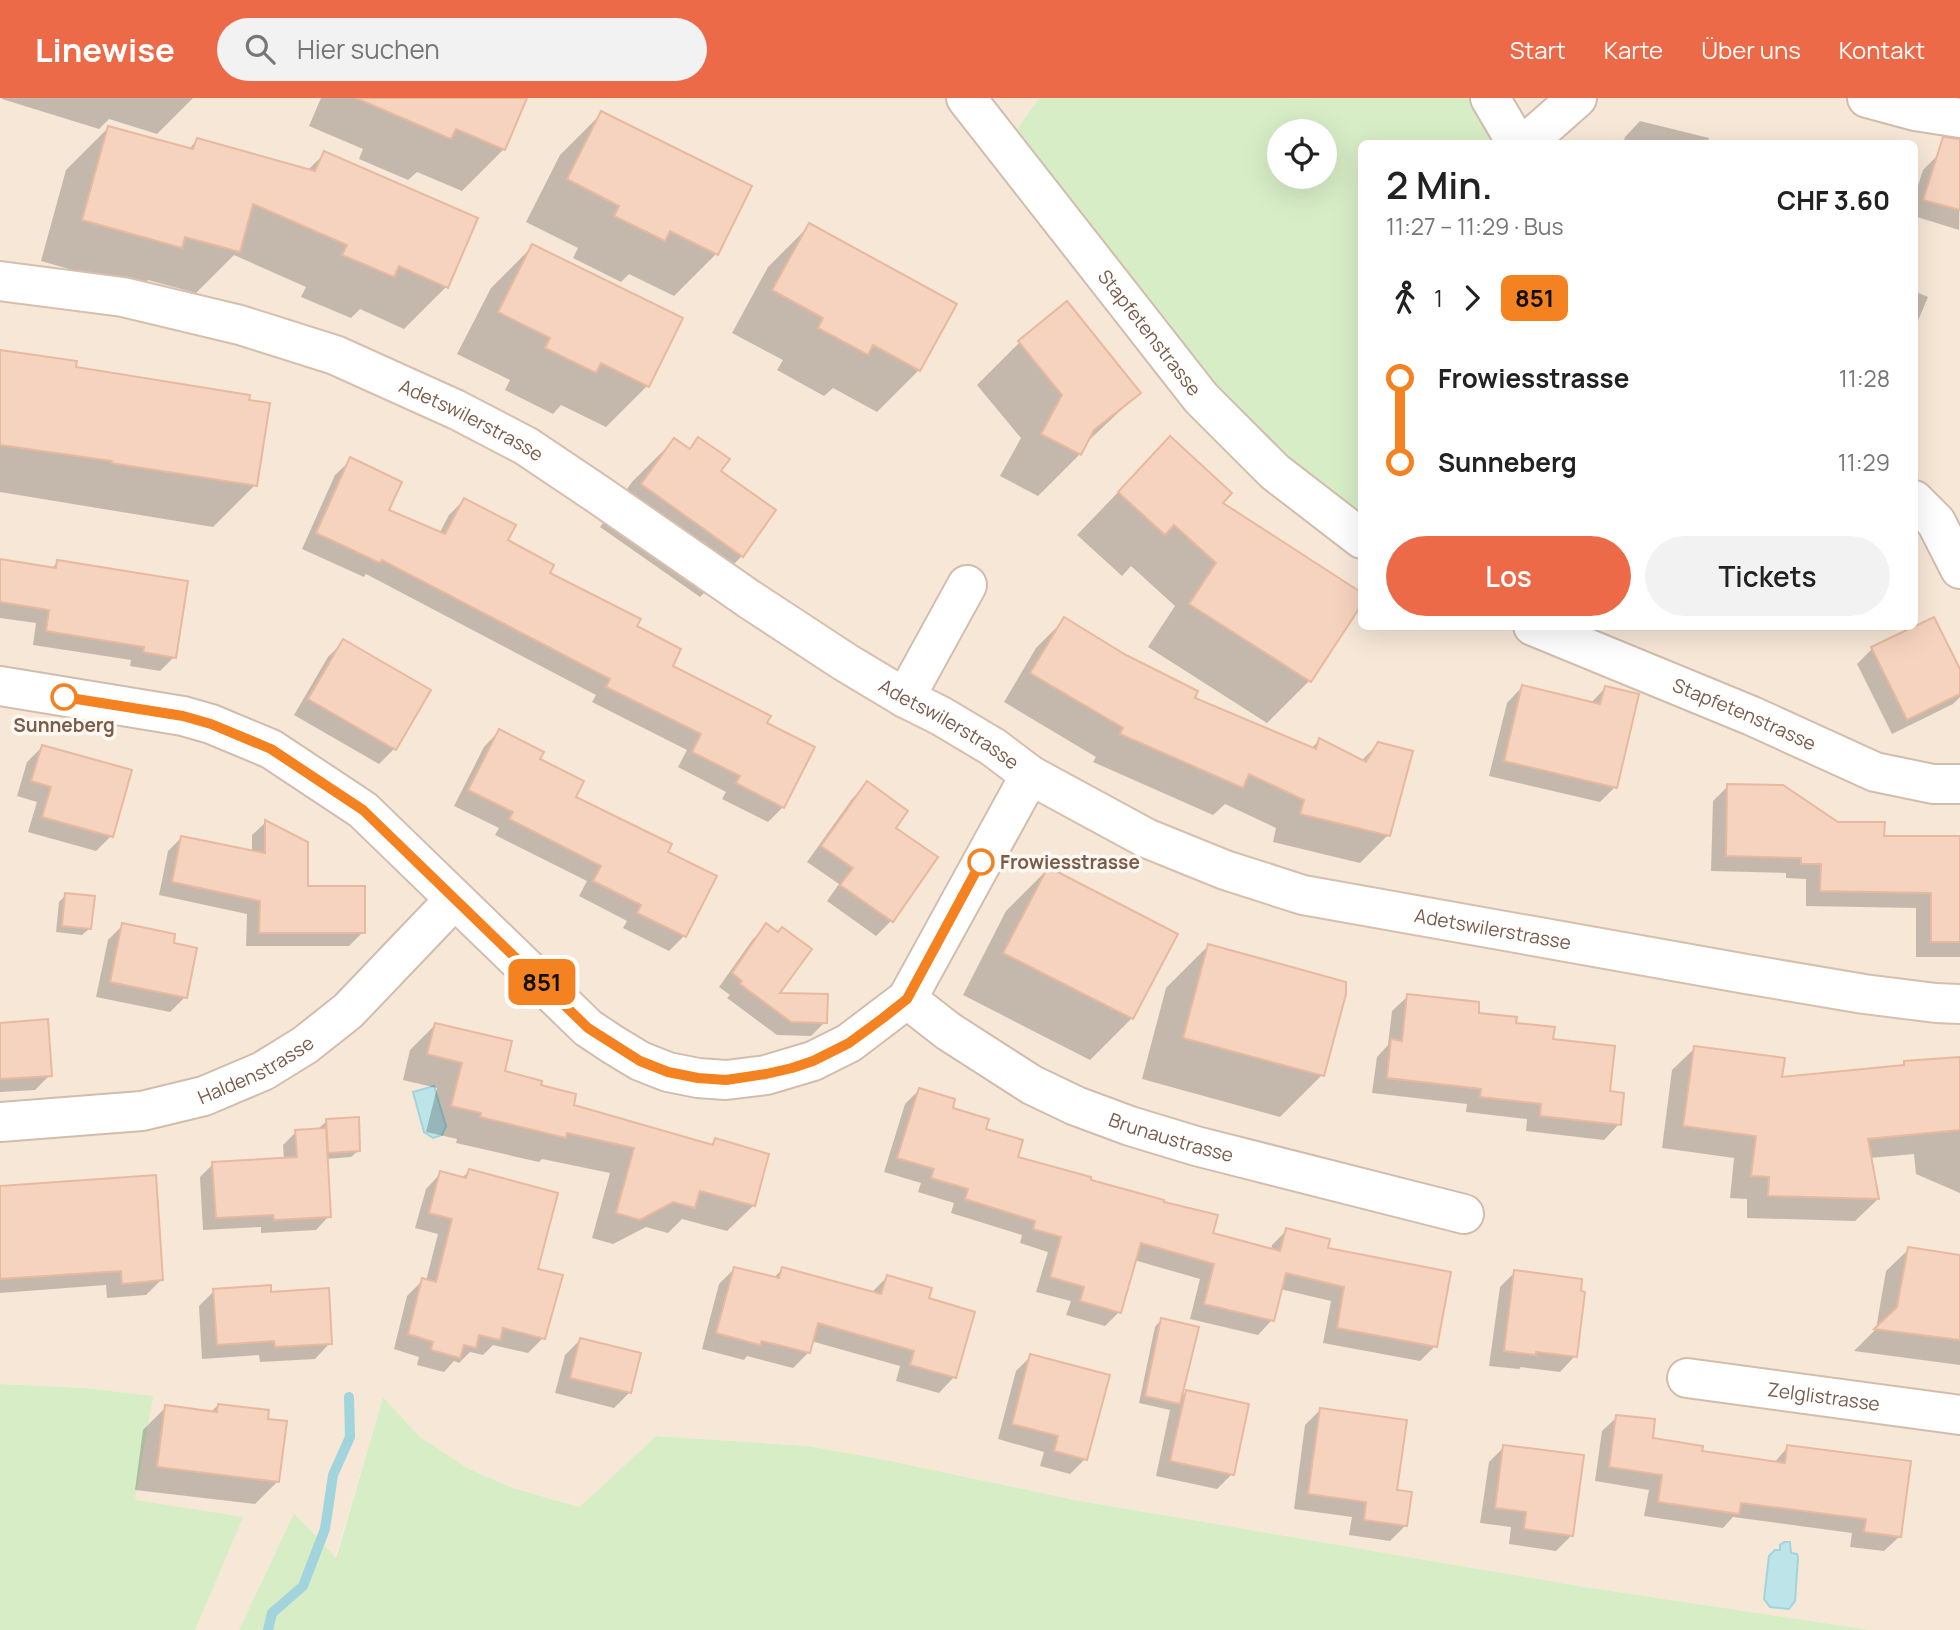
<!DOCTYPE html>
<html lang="de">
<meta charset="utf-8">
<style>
body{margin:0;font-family:Manrope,sans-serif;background:#f2f2f2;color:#222;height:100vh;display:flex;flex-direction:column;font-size:26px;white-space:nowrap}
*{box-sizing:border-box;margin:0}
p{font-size:23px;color:#767676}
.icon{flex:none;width:38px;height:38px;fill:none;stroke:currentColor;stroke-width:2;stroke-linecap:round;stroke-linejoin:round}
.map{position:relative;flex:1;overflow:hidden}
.side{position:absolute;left:1358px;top:42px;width:560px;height:490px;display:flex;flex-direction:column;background:#fff;border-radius:10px;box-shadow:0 7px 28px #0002}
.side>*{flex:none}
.badge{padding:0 14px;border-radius:10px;font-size:24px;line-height:46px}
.controls{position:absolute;left:1267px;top:21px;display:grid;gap:14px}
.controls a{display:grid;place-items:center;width:70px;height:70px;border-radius:50%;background:#fff;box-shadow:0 7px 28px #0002;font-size:35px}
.map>.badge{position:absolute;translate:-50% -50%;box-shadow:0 0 0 4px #fff}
.legs{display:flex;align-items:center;gap:10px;height:77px;padding:0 28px;font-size:23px}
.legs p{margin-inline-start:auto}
.summary{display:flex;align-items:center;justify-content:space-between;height:119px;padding:0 28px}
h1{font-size:38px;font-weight:600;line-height:52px}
.button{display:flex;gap:14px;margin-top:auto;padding:14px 28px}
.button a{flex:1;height:80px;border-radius:42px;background:#ed6a49;color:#fff;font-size:28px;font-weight:600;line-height:80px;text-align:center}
.button a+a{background:#f2f2f2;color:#222}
ul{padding:0 28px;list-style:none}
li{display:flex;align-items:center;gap:24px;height:84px;font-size:26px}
li i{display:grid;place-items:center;width:10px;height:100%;margin:0 9px;background:currentColor}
li i::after{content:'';width:18px;height:18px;margin:-9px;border:5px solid;border-radius:50%;background:#fff}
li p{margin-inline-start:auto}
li:first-child i{background:linear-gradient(#0000 50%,currentColor 0)}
li:last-child i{background:linear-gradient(currentColor 50%,#0000 0)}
header{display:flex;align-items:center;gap:42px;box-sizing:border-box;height:98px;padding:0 35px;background:#ed6a49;color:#fff}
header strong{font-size:33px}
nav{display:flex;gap:38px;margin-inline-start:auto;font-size:24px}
.search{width:490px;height:63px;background:#f2f2f2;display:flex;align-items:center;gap:18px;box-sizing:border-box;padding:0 24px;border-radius:38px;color:#767676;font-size:26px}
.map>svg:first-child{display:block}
</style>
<header>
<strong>Linewise</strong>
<div class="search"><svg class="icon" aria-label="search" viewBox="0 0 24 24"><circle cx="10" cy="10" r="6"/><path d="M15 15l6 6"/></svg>Hier suchen</div>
<nav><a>Start</a><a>Karte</a><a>Über uns</a><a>Kontakt</a></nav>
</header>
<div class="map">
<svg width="1960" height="1532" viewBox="0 0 1960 1532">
<rect width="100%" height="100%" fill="#fef5e9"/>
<path fill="#f6e7d7" d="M0,0H1039L1004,49L1361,435L1362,528H1914V46L1517,45L1490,0H1960V1532H1871L1585,1489L1075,1402L881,1361L808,1348L656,1338L581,1409L513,1390L469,1371L420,1339L383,1299L335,1461L294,1415L239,1532H179L0,1439L152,1298L86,1290L0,1286Z"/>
<g fill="#d7edc6" fill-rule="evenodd">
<path d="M1039,0H1490L1517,45L1362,46V435L1275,374L1004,49ZM1279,33H1325V79H1279Z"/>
<path d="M0,1286L86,1290L153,1298L135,1402L243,1419L195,1532H0Z"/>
<path d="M383,1299L420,1339L469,1371L513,1390L580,1409L656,1338L808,1348L881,1361L1075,1402L1585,1489L1871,1532H239L294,1415L336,1460Z"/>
</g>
<g fill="#bce4e9" stroke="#a1d4dc" stroke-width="2">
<path d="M434,988L446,1028L442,1037L433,1040L424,1034L413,994Z"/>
<path d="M1784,1444H1790L1791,1455L1797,1456L1798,1460L1795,1503L1789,1511L1770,1509L1764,1501L1769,1458L1775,1452H1780V1447Z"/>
</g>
<g fill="#0003">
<path d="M2,0H193L157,36L109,21L99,31L2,1Z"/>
<path d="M321,0H525L504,51L462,93L417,74L408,82L359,61L363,51L309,28Z"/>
<path d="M602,15L749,89L716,156L674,198L629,176L621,184L573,160L578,150L526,124L560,57Z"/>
<path d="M1640,23L1709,40L1707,46H1623L1625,39Z"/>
<path d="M108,30L188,52L197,42L307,73L324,56L446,189L404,231L360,211L351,220L301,199L306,189L234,157L196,195L148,182L139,191L41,163L66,72Z"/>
<path d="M1938,57L1960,63L1959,132L1914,118V100L1923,72Z"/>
<path d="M810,127L919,272L877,314L833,290L824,298L777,272L783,262L732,235L768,169Z"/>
<path d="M533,148L648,287L606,329L561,307L553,316L505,292L510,282L457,256L491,190Z"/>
<path d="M1914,193L1928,199L1914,232Z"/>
<path d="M1067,206L1139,295L1085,346L1080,356L1038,398L1000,378L1021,340L977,287L1019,245Z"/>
<path d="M0,254L74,271L255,387L213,429L0,394Z"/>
<path d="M1170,340L1220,406L1362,503L1309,583L1267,625L1148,549L1175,508L1131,468L1122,478L1077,437Z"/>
<path d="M699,341L719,373L742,458L700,499L600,429L632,384L674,342L688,352Z"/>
<path d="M351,362L387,413L439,436L449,417L464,402L506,443L548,476L635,529L670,569L765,626L783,709L768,724L722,701L726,694L678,669L687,652L592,604L596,597L366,476L364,479L302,451L335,377Z"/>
<path d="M0,463L51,471L58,464L174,559L160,573L130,568L131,562L33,547L36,525L0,520Z"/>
<path d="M1064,522L1193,601L1311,651L1319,642L1361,663L1378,646L1388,737L1360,765L1273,744L1276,730L1225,706L1213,717L1093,664L1096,659L1004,604L1036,550Z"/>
<path d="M344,543L394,651L379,666L294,617L328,559Z"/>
<path d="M1872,551L1960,575V599L1953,606L1892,636L1857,566Z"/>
<path d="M1522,589L1590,606L1605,590L1615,689L1600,704L1489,678L1507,605Z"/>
<path d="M499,633L537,661L574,700L666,754L684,838L669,853L623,830L627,823L579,798L587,783L495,737L499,730L454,708L484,649Z"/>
<path d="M42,649L111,738L96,753L28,734L37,704L17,698L27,664Z"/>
<path d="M867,685L891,823L876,838L827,803L839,786L807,764L852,701Z"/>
<path d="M1728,688L1883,739H1960V859H1916V810L1806,808V781L1786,780V775L1711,773L1713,703Z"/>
<path d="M266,724L306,790L363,834L349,848H246L247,816L159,797L168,753L182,739L252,754V737Z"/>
<path d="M1048,771L1132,920L1090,962L963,897L1006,813Z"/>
<path d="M66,797L90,830L82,837L56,834L59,804Z"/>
<path d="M123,827L172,846L185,899L170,914L96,899L108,842Z"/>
<path d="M767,828L777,896L825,924L811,938L777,937L727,900L730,897L719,889L753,841Z"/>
<path d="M1208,848L1322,977L1280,1019L1142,981L1166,890Z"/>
<path d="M1408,898L1514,926L1608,994L1619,1026L1604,1042L1526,1033L1527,1021L1466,1014L1467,1006L1372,995L1377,959L1388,947L1392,913Z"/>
<path d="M0,927L50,977L35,992L0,994Z"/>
<path d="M435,927L503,974L539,988L572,1008L710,1048L715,1042L767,1057L753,1108L727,1133L682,1121L668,1135L646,1129L613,1146L592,1140L610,1075L542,1061L539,1064L456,1045L457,1041L426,1034L437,990L403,982L410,952Z"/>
<path d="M1695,950L1780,981L1900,969L1905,964L1960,960V1095L1916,1076L1914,1056L1870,1060L1878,1101L1855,1123L1747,1120V1101L1730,1100L1734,1060L1662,1050L1672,972Z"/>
<path d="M919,992L984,1032L1015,1060L1088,1083L1211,1137L1271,1152L1272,1147L1287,1132L1326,1151L1435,1248L1420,1263L1323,1245L1331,1203L1280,1191L1272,1222L1258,1237L1190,1221L1200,1181L1134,1162L1119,1214L1105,1228L1066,1217L1071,1203L1036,1194L1048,1154L1020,1145L1022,1137L951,1115L954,1105L918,1094L921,1085L884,1074L905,1006Z"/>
<path d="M327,1023L359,1052L351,1059L326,1061L329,1118L316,1132L261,1135V1129L203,1132L200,1079L213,1066L284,1061L283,1047L296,1034L320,1032L319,1030Z"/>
<path d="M469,1073L536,1173L543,1240L528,1255L493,1247L483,1257L470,1254L459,1265L454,1263L444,1274L417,1267L419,1259L394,1251L407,1198L423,1182L426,1183L438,1136L415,1130L426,1091L441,1075L461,1081Z"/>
<path d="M0,1089L161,1182L146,1197L107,1200L106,1187L0,1195Z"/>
<path d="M1909,1151L1960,1159V1267L1854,1253L1876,1231L1886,1173Z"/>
<path d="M735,1170L773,1181L782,1171L872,1194L887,1179L927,1202L954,1279L939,1295L896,1283L900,1268L811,1243L808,1255L793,1270L747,1258L744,1262L702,1251L719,1186Z"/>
<path d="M1515,1174L1575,1258L1560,1274L1521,1269L1519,1271L1489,1268L1500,1189Z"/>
<path d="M214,1193L270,1195L330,1245L315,1261L260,1264L259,1257L202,1261L199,1208Z"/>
<path d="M1162,1221L1179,1301L1186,1294L1232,1376L1217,1391L1156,1378L1170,1312L1139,1305L1155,1229Z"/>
<path d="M580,1242L639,1257L629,1295L614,1310L555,1295L565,1257Z"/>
<path d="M1031,1258L1085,1361L1070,1376L1040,1368L1044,1354L998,1341L1016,1273Z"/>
<path d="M218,1307L278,1383L255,1406L135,1392L143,1332L166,1309L210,1315Z"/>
<path d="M1320,1312L1395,1393L1406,1427L1390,1443L1349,1437L1352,1419L1294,1411L1305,1327Z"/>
<path d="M1617,1319L1651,1342L1700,1354L1773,1366L1788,1349L1899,1439L1884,1453L1850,1449L1852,1435L1733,1419L1723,1430L1644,1418L1649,1392L1595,1383L1602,1333Z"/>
<path d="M1504,1349L1572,1437L1556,1453L1509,1446L1511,1429L1480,1425L1489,1364Z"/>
</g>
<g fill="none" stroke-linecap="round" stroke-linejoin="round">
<path stroke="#a1d4dc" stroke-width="10" d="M268,1532L272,1515L303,1488L325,1431L333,1377L350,1339L349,1299"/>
</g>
<g fill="#f5d3bf" stroke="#e8b99e" stroke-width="2">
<path d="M356,0H527L505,52L456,31L451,41Z"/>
<path d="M601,13L752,88L718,157L670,133L665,143L614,118L619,108L567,81Z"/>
<path d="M108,28L193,51L197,40L315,73L324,53L478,120L448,190L399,168L394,179L342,157L347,147L253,106L240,154L185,139L182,150L82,122Z"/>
<path d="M1943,39L1960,41V112L1923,102Z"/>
<path d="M809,125L957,206L920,273L873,247L868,257L818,230L823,220L772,192Z"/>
<path d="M532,146L683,220L649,289L601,265L596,275L545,250L550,240L498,214Z"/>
<path d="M1067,203L1141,295L1094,332L1081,357L1041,336L1062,297L1018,243Z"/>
<path d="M0,252L77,263L76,269L250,297L249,302L270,305L257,388L111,365L112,363L0,347Z"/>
<path d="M1170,338L1232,395L1223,405L1362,495V506L1311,584L1189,506L1216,465L1174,427L1165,437L1118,394Z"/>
<path d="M698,339L730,361L721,373L776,412L743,459L641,386L674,340L690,351Z"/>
<path d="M350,359L402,384L389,412L445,436L464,400L516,427L508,442L554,467L550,475L641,521L637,528L681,551L673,568L771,618L767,625L815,649L784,710L736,685L740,678L692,654L701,636L606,589L610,581L382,462L380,465L316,435Z"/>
<path d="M0,461L56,470L57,462L188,483L176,560L143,554L144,549L46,533L49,512L0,504Z"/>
<path d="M1064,519L1126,557L1198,593L1195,600L1316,651L1319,640L1366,664L1378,644L1413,653L1390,738L1300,716L1304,702L1249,676L1243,690L1120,636L1123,630L1030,575Z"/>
<path d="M1934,519L1960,571V596L1907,622L1871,549Z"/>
<path d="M343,541L431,592L396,652L308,601Z"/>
<path d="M1522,587L1600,606L1605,588L1639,596L1617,690L1504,663Z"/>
<path d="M499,631L544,654L540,661L584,683L576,699L672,746L668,754L717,778L686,839L637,815L641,807L593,783L601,768L509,721L513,714L468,692Z"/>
<path d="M42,647L132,672L113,739L42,719L51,689L31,683Z"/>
<path d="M867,683L908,713L896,730L938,759L893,824L840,787L853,770L821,748Z"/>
<path d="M1727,686L1783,687L1838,724H1885L1884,738H1960V844H1931V795L1820,793L1821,766H1801V760L1726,758Z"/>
<path d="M265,722L308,744V788H365V835H259L260,803L172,784L181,738L265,755Z"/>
<path d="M1048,769L1178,836L1133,921L1003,855Z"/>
<path d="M65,795L95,798L91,831L62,828Z"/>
<path d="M122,825L175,836L174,845L197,850L187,900L110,884Z"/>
<path d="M766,825L778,834L782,829L812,851L780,895L828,896L827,925L791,924L740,886L742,883L732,875Z"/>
<path d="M1208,846L1346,884V896L1324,978L1183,940Z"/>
<path d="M1407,896L1479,904V915L1517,919L1516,925L1555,929L1553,941L1615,948L1610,993L1624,995L1621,1027L1540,1018L1541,1006L1480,999L1481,991L1387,980L1391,941L1402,943Z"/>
<path d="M48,921L52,978L0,981V925Z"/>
<path d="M435,925L512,943L505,973L542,983L541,987L576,996L574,1007L713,1047L715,1040L769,1056L755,1108L700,1093L695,1110L673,1104L640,1122L616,1115L634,1050L567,1035L566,1040L480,1019L481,1015L451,1008L462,965L427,956Z"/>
<path d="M1694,948L1785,960L1782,979L1904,967V963L1960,959V1032L1868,1041L1879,1101L1768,1098L1769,1079L1751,1078L1756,1038L1683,1028Z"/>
<path d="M919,990L955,1001L953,1010L989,1021L986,1031L1023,1042L1018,1059L1091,1079V1082L1164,1102V1104L1218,1117L1213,1135L1280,1153L1286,1130L1330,1141L1328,1150L1451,1174L1437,1249L1337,1230L1344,1189L1286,1175L1274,1223L1204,1206L1214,1166L1141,1145L1121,1215L1080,1203L1084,1189L1050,1179L1061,1139L1033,1131L1035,1123L965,1101L968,1091L931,1080L934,1071L897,1060Z"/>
<path d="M359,1019L360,1053L328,1055L326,1021Z"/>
<path d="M326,1030L331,1119L274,1122L273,1117L216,1120L212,1064L297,1059L295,1032Z"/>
<path d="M469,1071L558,1095L538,1171L563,1177L545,1241L503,1230L500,1242L479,1237L476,1250L464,1247L460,1260L431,1252L433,1244L408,1236L422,1180L436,1184L452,1121L429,1115L440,1073L466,1080Z"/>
<path d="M156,1077L163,1182L122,1186L121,1173L0,1181V1088Z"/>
<path d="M1908,1149L1960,1157V1242L1874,1231L1897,1209Z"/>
<path d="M734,1169L779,1180L782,1169L881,1196L887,1177L932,1190L929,1200L975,1214L956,1280L910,1267L914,1253L818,1225L810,1255L762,1243L760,1247L716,1235Z"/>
<path d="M1514,1172L1582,1181L1581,1193L1585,1194L1577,1259L1536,1254V1257L1504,1253Z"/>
<path d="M271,1187V1194L329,1190L332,1246L275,1249L274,1243L217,1247L213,1191Z"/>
<path d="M1161,1220L1199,1229L1180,1306L1145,1298Z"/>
<path d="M580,1240L641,1255L631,1295L570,1280Z"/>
<path d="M1030,1256L1110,1277L1087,1362L1054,1353L1058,1338L1012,1326Z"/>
<path d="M1186,1292L1249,1306L1234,1377L1170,1363Z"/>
<path d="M218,1306L269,1312L268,1321L287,1323L279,1384L157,1369L165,1307L217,1314Z"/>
<path d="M1320,1310L1407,1322L1397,1392L1412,1394L1407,1428L1364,1422L1366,1404L1308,1396Z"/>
<path d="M1616,1317L1655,1321L1653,1340L1703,1348L1702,1353L1785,1365L1787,1347L1911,1363L1901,1439L1864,1434L1866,1421L1741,1405L1739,1416L1658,1404L1662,1377L1609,1369Z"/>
<path d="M1503,1347L1584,1357L1573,1438L1524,1431L1526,1414L1495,1410Z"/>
</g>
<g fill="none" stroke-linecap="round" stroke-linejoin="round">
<g stroke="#d2bdad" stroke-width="42">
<g id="street">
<path id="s1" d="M966,0L1201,300L1275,374L1362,441"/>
<path d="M1490,0L1517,46"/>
<path d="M1867,0L1915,13L1960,20"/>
<path d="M1525,46L1577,0"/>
<path d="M1914,402L1936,424L1960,471"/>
<path id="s2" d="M1533,528L1752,618L1875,674L1933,686H1960"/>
<path d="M0,588L183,618L211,626L271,651L363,712L588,930L612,946L640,963L668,974L698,980L726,982L766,977L813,963L849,945L907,901L1030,677"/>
<path d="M905,600L967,487"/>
<path id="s3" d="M907,901L948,933L1032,987L1076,1008L1130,1028L1196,1048L1464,1116"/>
<path id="s4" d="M0,1024L142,1013L204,998L263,973L305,947L348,913L454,802"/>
<path id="s5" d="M1687,1280L1960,1317"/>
</g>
</g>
<g stroke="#d7bfad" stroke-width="42">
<g id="secondary">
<path id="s6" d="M0,183L123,199L240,227L335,257L457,312L526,348L599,397L749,501L845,564L905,600L941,618L993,649L1030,677L1146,740L1225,772L1303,797L1746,876L1864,896L1936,905L1960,906"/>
</g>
</g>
<use href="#street" stroke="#fff" stroke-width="38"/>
<use href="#secondary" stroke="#fff" stroke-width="38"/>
</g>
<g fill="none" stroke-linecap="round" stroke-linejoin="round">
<g stroke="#fff" stroke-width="16">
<path id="line-1" d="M64,599L183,618L211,626L271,651L363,712L588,930L640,963L668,974L698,980L726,982L766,976L792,970L813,963L849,945L883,920L907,901L981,764"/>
</g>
<use href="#line-1" stroke="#f58220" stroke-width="10"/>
</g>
<g fill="#fff" stroke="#f58220" stroke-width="3.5">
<circle cx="64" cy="599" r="12"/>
<circle cx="981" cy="764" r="12"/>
</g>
<g text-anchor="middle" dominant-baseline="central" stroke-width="7" stroke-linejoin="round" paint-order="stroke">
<g font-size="19" fill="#7b5b4a" stroke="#fff9f1">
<text stroke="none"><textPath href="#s1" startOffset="298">Stapfetenstrasse</textPath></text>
<text stroke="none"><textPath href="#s6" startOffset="495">Adetswilerstrasse</textPath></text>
<text stroke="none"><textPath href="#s2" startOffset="229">Stapfetenstrasse</textPath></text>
<text stroke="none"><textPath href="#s6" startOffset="1062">Adetswilerstrasse</textPath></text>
<text stroke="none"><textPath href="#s6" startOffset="1650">Adetswilerstrasse</textPath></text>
<text stroke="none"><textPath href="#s4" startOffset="264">Haldenstrasse</textPath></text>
<text stroke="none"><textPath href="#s3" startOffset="301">Brunaustrasse</textPath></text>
<text stroke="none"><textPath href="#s5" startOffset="138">Zelglistrasse</textPath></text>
</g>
<g font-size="19" font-weight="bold" fill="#7b5b4a" stroke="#fff9f1">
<text x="64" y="627">Sunneberg</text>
<text x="1000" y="764" text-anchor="start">Frowiesstrasse</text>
</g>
</g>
</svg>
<div class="controls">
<a><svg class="icon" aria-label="locate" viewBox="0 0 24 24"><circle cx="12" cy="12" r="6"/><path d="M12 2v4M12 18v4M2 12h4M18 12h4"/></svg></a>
</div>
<b class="badge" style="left:542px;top:884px;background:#f58220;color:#111">851</b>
<section class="side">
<div class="summary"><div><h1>2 Min.</h1><p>11:27 – 11:29 · Bus</p></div><b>CHF 3.60</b></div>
<div class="legs"><svg class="icon" aria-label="walk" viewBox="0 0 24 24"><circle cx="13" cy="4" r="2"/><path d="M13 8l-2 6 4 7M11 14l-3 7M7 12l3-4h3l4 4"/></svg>1<svg class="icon" aria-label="forward" viewBox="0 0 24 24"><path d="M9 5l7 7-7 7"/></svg><b class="badge" style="background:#f58220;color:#111">851</b></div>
<ul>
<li><i style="color:#f58220"></i><b>Frowiesstrasse</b><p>11:28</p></li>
<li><i style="color:#f58220"></i><b>Sunneberg</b><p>11:29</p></li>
</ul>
<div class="button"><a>Los</a><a>Tickets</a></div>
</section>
</div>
